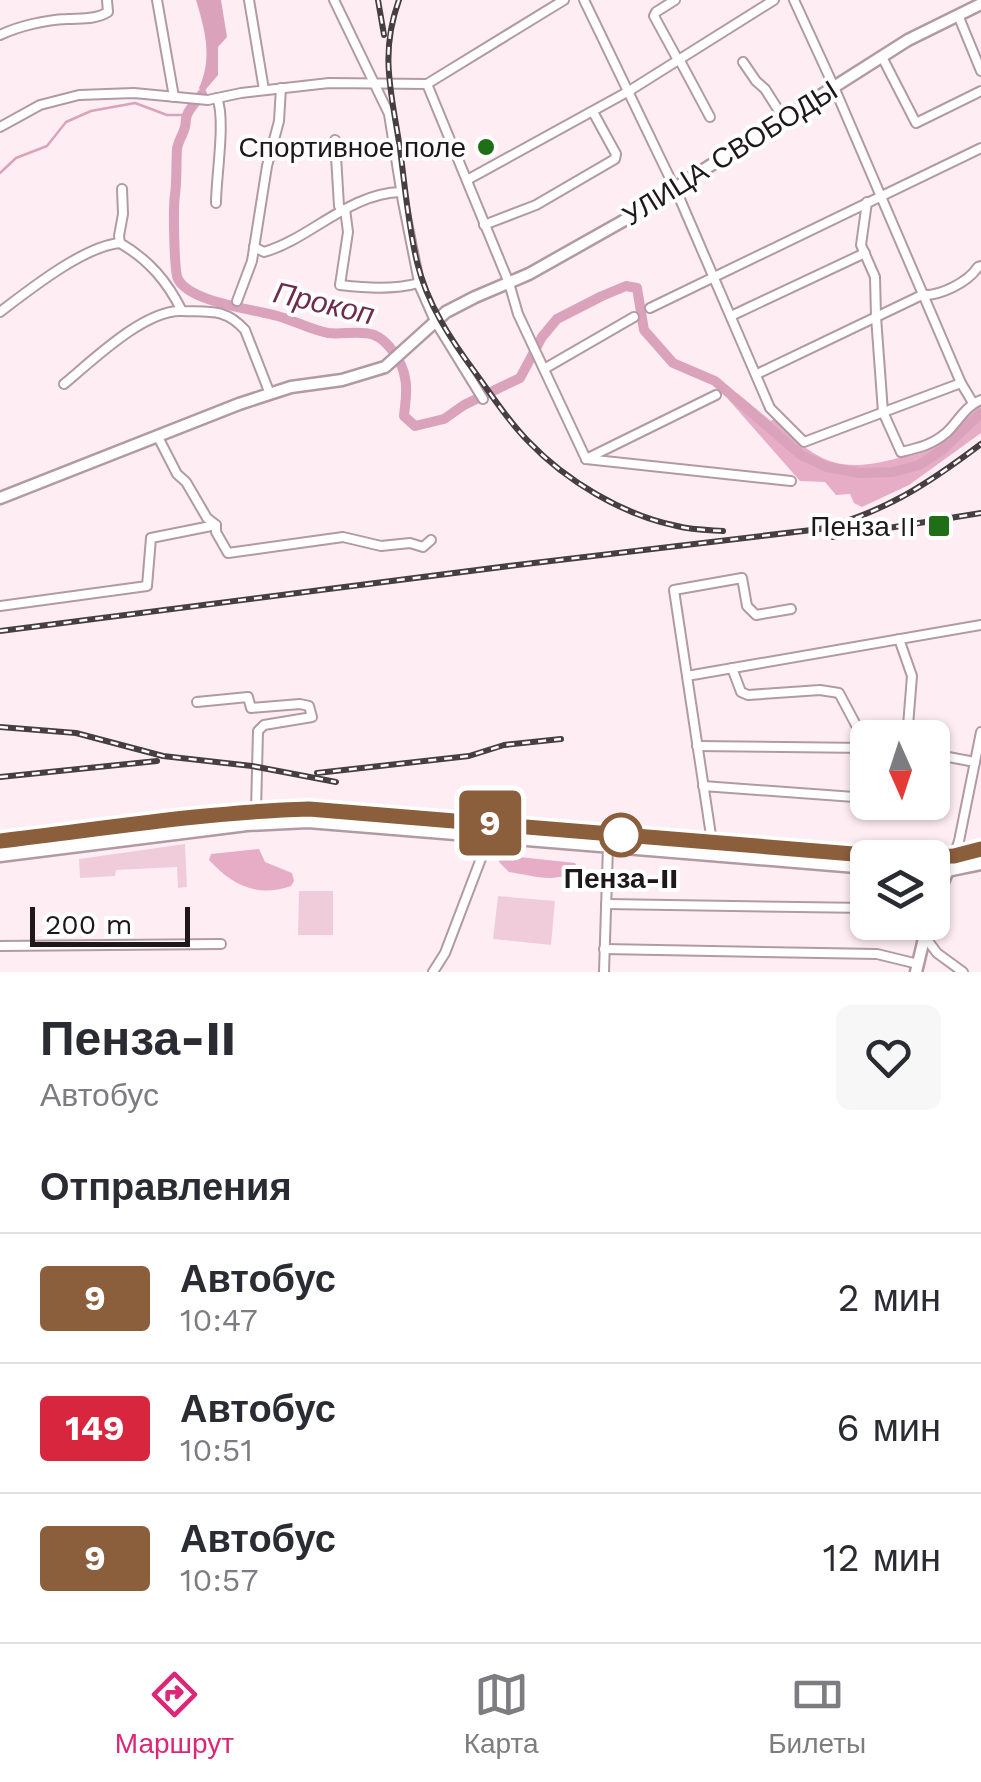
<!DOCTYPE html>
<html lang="ru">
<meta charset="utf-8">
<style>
body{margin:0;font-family:"Work Sans",sans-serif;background:#f7f7f7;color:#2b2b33;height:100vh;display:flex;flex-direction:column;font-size:38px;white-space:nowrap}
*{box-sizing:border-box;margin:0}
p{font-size:32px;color:#7c7c81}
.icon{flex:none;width:55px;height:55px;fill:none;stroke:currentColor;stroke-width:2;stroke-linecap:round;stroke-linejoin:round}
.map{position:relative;height:972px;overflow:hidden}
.details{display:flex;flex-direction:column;background:#fff;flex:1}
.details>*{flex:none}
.badge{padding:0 20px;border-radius:8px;font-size:35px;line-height:65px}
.needle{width:65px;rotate:177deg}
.tools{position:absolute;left:850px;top:720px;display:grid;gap:20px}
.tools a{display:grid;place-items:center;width:100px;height:100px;border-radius:15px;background:#fff;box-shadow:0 2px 8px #0004;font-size:50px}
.scale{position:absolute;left:30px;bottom:25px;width:160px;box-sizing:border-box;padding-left:10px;border:5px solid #1f171a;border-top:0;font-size:28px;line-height:35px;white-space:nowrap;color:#1f171a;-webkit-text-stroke:8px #fff;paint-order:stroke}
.map>.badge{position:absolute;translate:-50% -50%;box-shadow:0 0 0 5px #fff}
h2{padding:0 40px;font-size:38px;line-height:90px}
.round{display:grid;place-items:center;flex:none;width:105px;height:105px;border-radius:15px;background:#f7f7f7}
.head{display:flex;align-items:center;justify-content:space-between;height:170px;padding:0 40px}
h1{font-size:48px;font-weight:700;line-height:75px}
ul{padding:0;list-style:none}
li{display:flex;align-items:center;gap:30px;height:130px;padding:0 40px;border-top:2px solid #e1e1e2}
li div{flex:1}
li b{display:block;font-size:38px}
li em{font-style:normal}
li .badge{min-width:110px;font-weight:700;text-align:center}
.tab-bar{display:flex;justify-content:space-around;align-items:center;height:140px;border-top:2px solid #e1e1e2;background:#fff;font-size:28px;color:#7c7c81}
.tab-bar a{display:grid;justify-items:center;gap:5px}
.tab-bar .active{color:#db2777}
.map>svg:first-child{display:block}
</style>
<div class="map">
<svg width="981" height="972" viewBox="0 0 981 972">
<rect width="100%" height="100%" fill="#feeef4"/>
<g fill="#f0ccdb">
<path d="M185,844L187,887L178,888L177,867L116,870L115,876L80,878L79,859Z"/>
<path d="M299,891H333V935H298Z"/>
<path d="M498,896L555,901L551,945L493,939Z"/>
</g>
<g fill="#e7adc6">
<path d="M737,393L771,421L774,419C816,461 837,475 898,458C907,456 920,454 928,450C945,440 964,416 981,404V433L909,485L862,507L854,503L850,494L836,495L825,482L800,481L728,399Z"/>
<path d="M259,849L265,862L292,873L294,881L291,886C257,898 232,885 209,860L211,854Z"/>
<path d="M502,855L575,863L577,867C561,886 531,875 509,872L499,862Z"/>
</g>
<path fill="#dba3bb" d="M196,0H221L227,37L218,47V75L202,94L199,88C213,58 205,30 196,0Z"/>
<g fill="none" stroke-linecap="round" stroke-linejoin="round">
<path stroke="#dba3bb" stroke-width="2.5" d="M0,173L16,158L47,146L66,122L91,111L135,103L167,115H186"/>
<path stroke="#dba3bb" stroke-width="10" d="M202,94C198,100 191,106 188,113C184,120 187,119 185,127C183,135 178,141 177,149C176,164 177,180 175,195C173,206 174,271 178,279C191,304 259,309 284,318C299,323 312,330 328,333C342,335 360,330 374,335C388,340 403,363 405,378C408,390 405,404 404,416L415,426L444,419L464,405L520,378L542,337L557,319L602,296L626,286L637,288L644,330L673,363L715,381L801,455L827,467L860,473L893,472L919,465L942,450L981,413"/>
<g stroke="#b29aa4" stroke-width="12">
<g id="minor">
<path d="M157,0L174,97"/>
<path d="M249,0L264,90"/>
<path d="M334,0L389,114L403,202L420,287L435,321L483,399"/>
<path d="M584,0L679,197L770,408L804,442L961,383"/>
<path d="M675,0L656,12L654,16L678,60"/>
<path d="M794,0L834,87L961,383L973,403"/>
<path d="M958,15L981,71"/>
<path d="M0,35C19,26 45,20 67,19C81,18 95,20 108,12L107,0"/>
<path d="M882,57L916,123L981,91"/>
<path d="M679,59L710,117"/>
<path d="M743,62L756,81L765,89L784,119"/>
<path d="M427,84L564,0"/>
<path d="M0,127L40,105L79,95L134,93L208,100L241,93L329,83L427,84L509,283L518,314L586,459"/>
<path d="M335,140L339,206L341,210"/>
<path d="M467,180L629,91L774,0"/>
<path d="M122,189L123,214L119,236L120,243C149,260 167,281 182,311C210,312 225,308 245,330L270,394"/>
<path d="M867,202L861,245L875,277L876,317L883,412L901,452C918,448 932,445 946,433C958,422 965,406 981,400"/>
<path d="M216,203C216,177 226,119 217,98"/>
<path d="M345,209L348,232L340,285C366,288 393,290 419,283"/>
<path d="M484,225L536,205L615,159L616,154L593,112"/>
<path d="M254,247L264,252C310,239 349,193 401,192"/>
<path d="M237,301L252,261L267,166L279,121L281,88"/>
<path d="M650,308L981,148"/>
<path d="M0,312C29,290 84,246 120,243"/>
<path d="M731,316L865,253"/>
<path d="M544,369L634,317"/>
<path d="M757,374L922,295C941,296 968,282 978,267L981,266"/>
<path d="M64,384C92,361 145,309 182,311"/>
<path d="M158,437L177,474L186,482L207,518L216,525V532L228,553L343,537L381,546L410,543L423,547L431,540"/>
<path d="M586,459L791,481"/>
<path d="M586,459L716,395"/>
<path d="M0,606L147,586L151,538L216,525"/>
<path d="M899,639L912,676L907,738"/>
<path d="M732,668L741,692L748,695L820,690L839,693L864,740L868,742"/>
<path d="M687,676L981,625"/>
<path d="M197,702L248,697L251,708L300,704L309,706L312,717L264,725L258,731L256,810"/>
<path d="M697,746L868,748"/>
<path d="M932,754L975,762"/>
<path d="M703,786L868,798"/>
<path d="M712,842L674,590L742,578L747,606L756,615L791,609"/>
<path d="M954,856L959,841L981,732"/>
<path d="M606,904L868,908"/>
<path d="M925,937L937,953L963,972"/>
<path d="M0,946L221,944"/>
<path d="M604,949L877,954L918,964"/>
<path d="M433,972L445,953L485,848L487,832"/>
<path d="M604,972L608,846"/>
</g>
</g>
<g stroke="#b29aa4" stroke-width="15">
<g id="major">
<path d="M0,498L239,404L291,387L342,380L385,367L446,312L475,297L529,274L623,221L908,40L981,4"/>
<path d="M0,841C103,829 205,812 309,809L890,857L954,856L981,849"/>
<path d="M0,856L247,825L308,822L868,868"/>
<path d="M932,870L947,871L981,864"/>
<path d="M932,908L954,856"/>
<path d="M916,972L928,922"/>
</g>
</g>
<use href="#minor" stroke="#fff" stroke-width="8"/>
<use href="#major" stroke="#fff" stroke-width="10"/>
<g stroke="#473e41" stroke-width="6">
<g id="rail">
<path d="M378,0L384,35"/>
<path d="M399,0C379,55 392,94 400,149C405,186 408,225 417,262C427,304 451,340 477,375C493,397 508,421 528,441C566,481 623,515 677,526C692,530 708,530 723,531"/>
<path d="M833,537L981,513"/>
<path d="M0,631L517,565L820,529C885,512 928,484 981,444"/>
<path d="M0,727L76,733L163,756L252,766L336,782"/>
<path d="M317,773L469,756L504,745L561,739"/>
<path d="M0,777L157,761"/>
</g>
</g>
<use href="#rail" stroke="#fff" stroke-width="2.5" stroke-dasharray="8" stroke-linecap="butt"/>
</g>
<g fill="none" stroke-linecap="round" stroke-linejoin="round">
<g stroke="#fff" stroke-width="22">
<path id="line" d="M0,841C103,829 205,812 309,809L890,857L954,856L981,849"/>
</g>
<use href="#line" stroke="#8b5e3c" stroke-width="15"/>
</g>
<g fill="#1f6f16" stroke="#fff" stroke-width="4">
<circle cx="486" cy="147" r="10"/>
<rect x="927" y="514" width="24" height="24" rx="5"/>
</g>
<circle fill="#fff" stroke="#8b5e3c" stroke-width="5" cx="621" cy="835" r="20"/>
<g text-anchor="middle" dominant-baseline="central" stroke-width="8" stroke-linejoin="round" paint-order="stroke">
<g font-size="28" fill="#1f171a" stroke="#fff" text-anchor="end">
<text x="466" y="147">Спортивное поле</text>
<text x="916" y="526">Пенза II</text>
</g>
<g font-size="28" fill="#1f171a" stroke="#fff">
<text transform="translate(730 153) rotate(-32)">УЛИЦА СВОБОДЫ</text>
</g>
<g font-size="28" font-weight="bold" fill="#1f171a" stroke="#fff">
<text x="621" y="878">Пенза-II</text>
</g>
<g font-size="30" font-style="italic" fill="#6f2b4d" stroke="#fff">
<text transform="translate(324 303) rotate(13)">Прокоп</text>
</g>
</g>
</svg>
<div class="tools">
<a><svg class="needle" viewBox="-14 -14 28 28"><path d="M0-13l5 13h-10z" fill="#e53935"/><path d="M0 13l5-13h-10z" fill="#7c7c81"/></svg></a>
<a><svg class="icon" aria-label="layers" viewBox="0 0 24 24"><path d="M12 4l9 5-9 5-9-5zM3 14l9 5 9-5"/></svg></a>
</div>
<div class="scale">200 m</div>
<b class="badge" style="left:490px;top:823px;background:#8b5e3c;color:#fff">9</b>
</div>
<section class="details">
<div class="head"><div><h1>Пенза-II</h1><p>Автобус</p></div><a class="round"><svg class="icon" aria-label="heart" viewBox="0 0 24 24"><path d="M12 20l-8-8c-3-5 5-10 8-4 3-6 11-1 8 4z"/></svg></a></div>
<h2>Отправления</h2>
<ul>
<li><span class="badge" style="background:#8b5e3c;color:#fff">9</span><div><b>Автобус</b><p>10:47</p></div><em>2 мин</em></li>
<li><span class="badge" style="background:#d7263d;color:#fff">149</span><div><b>Автобус</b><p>10:51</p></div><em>6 мин</em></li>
<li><span class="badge" style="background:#8b5e3c;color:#fff">9</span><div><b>Автобус</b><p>10:57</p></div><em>12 мин</em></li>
</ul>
</section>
<nav class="tab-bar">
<a class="active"><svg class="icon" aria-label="directions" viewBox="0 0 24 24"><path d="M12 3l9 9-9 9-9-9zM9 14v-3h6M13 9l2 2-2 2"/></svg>Маршрут</a>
<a><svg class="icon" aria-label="map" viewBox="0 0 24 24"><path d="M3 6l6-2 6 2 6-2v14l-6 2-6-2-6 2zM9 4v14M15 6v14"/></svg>Карта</a>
<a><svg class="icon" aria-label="tickets" viewBox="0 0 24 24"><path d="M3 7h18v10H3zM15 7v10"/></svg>Билеты</a>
</nav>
